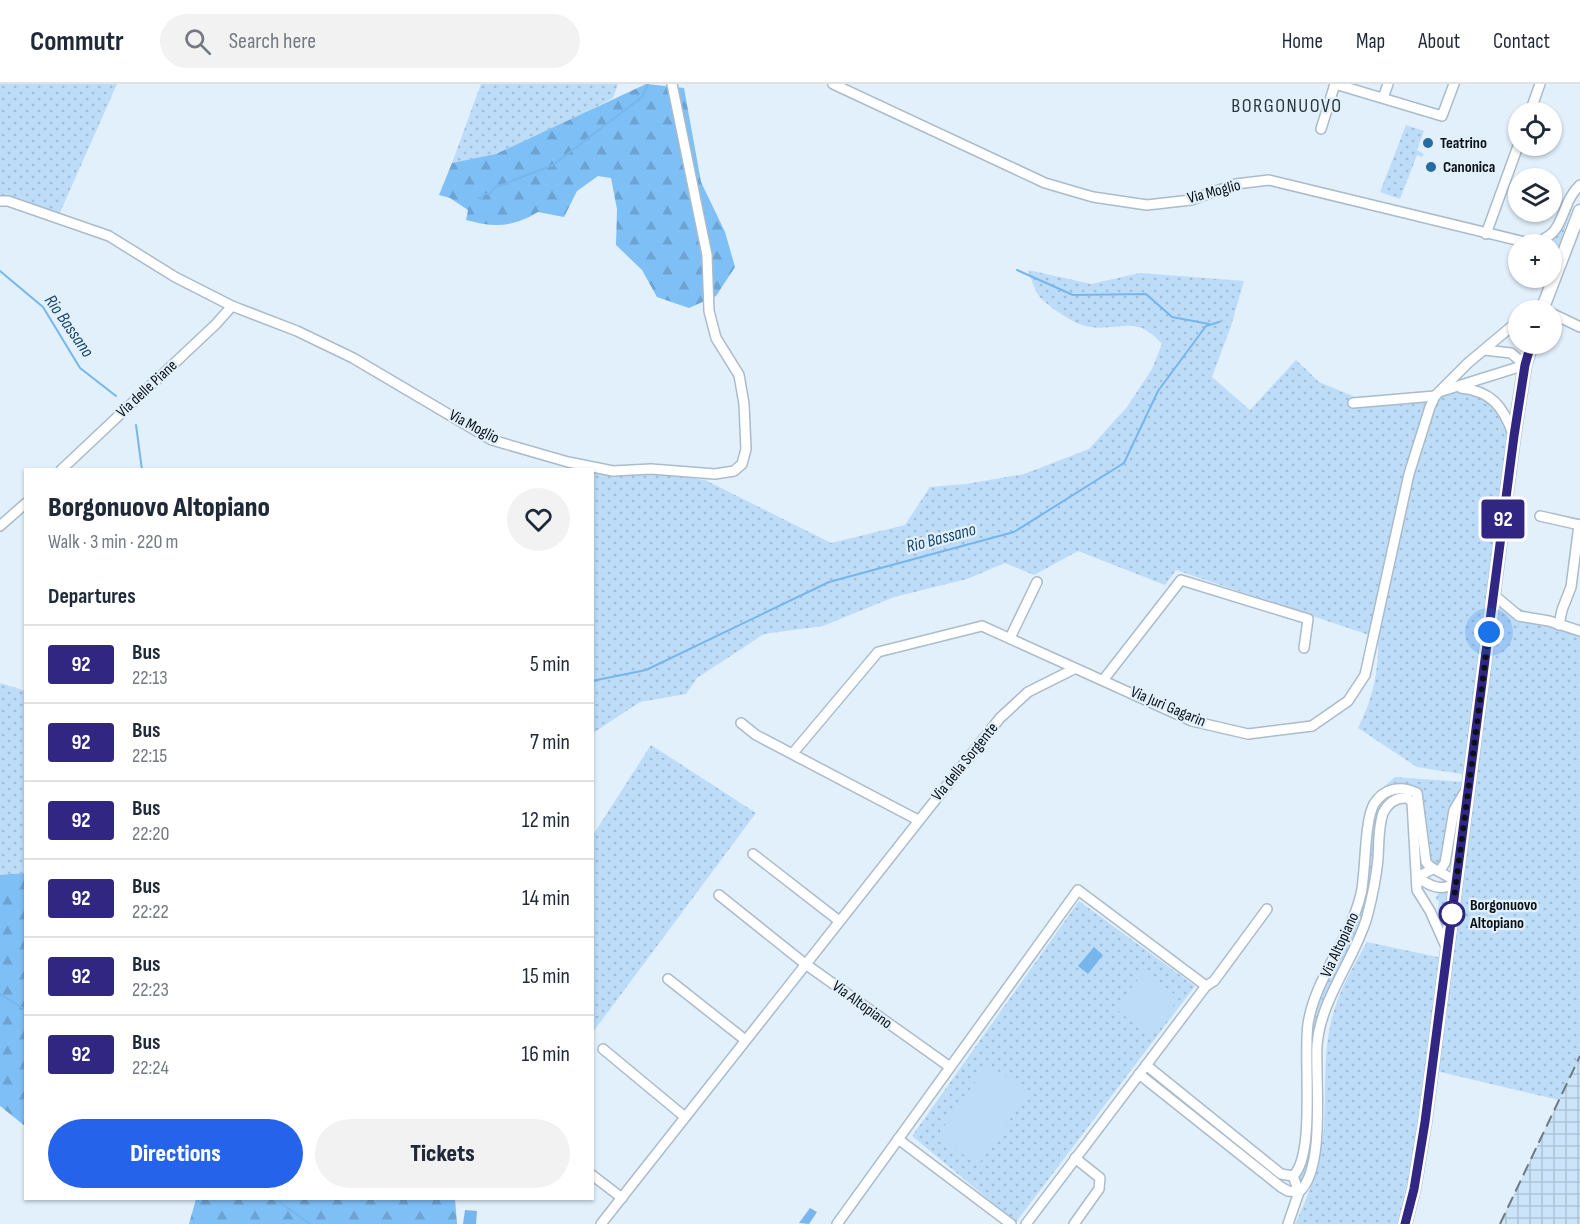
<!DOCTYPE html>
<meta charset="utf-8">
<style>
body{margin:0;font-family:"Sofia Sans Condensed",sans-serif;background:#f2f2f3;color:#1f2937;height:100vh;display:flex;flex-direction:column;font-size:22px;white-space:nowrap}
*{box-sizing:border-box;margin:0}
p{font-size:20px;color:#747a83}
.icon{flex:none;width:33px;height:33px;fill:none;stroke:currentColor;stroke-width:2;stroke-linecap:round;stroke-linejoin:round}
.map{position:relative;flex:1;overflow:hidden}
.sheet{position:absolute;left:24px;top:384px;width:570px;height:732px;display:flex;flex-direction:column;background:#fff;border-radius:0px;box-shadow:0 2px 4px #0004}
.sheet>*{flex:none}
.badge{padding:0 12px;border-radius:4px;font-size:21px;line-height:39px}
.fabs{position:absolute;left:1508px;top:18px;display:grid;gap:12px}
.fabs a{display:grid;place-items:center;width:54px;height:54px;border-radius:50%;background:#fff;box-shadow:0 2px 4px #0004;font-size:30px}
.you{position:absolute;width:30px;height:30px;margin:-15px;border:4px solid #fff;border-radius:50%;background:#1a73e8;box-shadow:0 0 0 9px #1a73e833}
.map>.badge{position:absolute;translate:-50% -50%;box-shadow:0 0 0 3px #fff}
h2{padding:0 24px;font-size:22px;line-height:54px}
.round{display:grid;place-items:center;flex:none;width:63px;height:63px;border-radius:32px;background:#f2f2f3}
.head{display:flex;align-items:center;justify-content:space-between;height:102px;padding:0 24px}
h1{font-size:28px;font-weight:800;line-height:45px}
.action{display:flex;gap:12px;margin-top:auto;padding:12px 24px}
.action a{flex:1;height:69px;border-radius:36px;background:#2563eb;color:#fff;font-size:24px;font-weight:800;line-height:69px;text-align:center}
.action a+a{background:#f2f2f3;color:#1f2937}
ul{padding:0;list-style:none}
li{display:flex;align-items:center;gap:18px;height:78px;padding:0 24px;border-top:2px solid #e0e1e3}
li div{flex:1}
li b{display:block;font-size:22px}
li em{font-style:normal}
li .badge{min-width:66px;font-weight:700;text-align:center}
header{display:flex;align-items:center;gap:36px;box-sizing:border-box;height:84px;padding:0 30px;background:#fff;border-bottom:2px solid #e0e1e3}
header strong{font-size:28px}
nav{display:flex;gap:33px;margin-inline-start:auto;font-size:21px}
.search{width:420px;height:54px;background:#f2f2f3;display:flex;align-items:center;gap:15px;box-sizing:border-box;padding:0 21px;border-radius:33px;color:#747a83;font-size:22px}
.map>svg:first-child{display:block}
</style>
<header>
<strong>Commutr</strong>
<div class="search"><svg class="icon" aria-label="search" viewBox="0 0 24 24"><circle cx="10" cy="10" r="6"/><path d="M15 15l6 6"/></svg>Search here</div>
<nav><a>Home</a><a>Map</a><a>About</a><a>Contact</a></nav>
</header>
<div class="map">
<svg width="1580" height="1140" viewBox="0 0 1580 1140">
<defs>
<pattern id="industrial-grid" width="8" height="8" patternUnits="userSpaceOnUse" patternTransform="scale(1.5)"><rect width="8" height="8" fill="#cce4f9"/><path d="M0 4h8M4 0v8" fill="none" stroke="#aec3d5"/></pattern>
<pattern id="green-dots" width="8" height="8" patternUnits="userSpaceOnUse" patternTransform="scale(1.5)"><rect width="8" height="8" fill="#bddcf8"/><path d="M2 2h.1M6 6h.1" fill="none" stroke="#a1bcd4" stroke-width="1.8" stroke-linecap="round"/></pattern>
<pattern id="forest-firs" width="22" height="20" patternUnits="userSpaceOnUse" patternTransform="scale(1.5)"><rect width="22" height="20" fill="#7ebff6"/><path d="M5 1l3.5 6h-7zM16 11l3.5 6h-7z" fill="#6ca3d2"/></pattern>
</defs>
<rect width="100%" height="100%" fill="#e2f0fc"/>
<path fill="url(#industrial-grid)" d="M1580,973V1140H1500L1559,1016Z"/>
<g fill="url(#green-dots)">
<path d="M0,0H117L58,133L18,121L0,123Z"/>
<path d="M481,0H618L613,14C563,40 509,74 452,79Z"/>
<path d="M1406,41L1424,47L1417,66L1424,70L1422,73L1417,71L1400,115L1380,108Z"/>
<path d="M1577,110L1557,167L1551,166L1549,160L1557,151Z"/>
<path d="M1028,186L1091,200L1140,189L1244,197L1231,242L1212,293L1250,326L1296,276L1319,298L1360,315L1451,307L1483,311L1514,344L1494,513L1580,552V973L1559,1016L1432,986L1402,1140H1295C1311,1106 1322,1078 1324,1039C1326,1005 1323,971 1331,938C1337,910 1353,883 1367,858L1447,875L1474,692L1417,683L1358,644C1373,614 1379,587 1378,554L1176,486L1165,501L1078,467L1034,491L1005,479L967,495L894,513L823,542L764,550L697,594L686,610L640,618L593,649V387L656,389L705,396L831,459L905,441L930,403L966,400L1024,390L1089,365L1127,323L1152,285L1162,260C1136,230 1121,247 1090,243C1077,242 1047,222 1039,212C1034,205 1031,194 1028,186Z"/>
<path d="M0,599L26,607L25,789L0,791Z"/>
<path d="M651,661L756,729L593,948V751Z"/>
<path d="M1395,693L1463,698L1453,722L1440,780L1432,781C1419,756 1439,674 1381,709L1379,707Z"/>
<path d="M1400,707L1416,712L1424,786L1420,787L1415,719L1390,714L1375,770L1364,833L1323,925L1313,1066L1306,1093L1301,1101L1299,1093L1306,1074L1310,957L1313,932L1327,897L1349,856L1363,815L1375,727L1389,711Z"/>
<path d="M1448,807L1449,809L1444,850L1437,834L1439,817L1435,815L1439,809Z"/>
<path d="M1079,817L1195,902L1016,1138L912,1052Z"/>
</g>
<g fill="url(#forest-firs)">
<path d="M646,0L684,4L701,98L725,148L735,183L716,212L689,224L657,213L642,186L616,161L617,125L611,94L598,92L577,107L564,133L538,128C513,143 495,144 466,136L468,126L450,114L439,111L452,79L496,70Z"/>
<path d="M25,789H26L25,1042L0,1022V791Z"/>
<path d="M196,1115H455L457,1140H189Z"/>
</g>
<g fill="#bddcf8">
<path d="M1145,887L1179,914L1149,952L1115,924Z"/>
<path d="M988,980L1029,1009L978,1081L937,1052Z"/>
</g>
<g fill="#76b6ec">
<path d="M1094,863L1103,871L1088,890L1078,882Z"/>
<path d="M810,1124L817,1128L809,1140L799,1139Z"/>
<path d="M465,1126L477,1127L476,1140H463Z"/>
</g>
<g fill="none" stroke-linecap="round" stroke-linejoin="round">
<g stroke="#76b6ec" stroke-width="2">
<path d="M478,114L482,115L484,110H490L494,104L553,81L642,13L648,0"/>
<path d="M1017,186L1073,211L1146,210L1172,233L1209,240"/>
<path d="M0,187L43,223L80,284L116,312"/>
<path d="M136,341L142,386"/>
<path d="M592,597L646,586L829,498L1014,448L1124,379L1158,307L1206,242L1219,238"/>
<path d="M0,910L26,926"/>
<path d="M274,1114L310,1140"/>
</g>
<g stroke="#aabbca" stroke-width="12">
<g id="minor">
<path d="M833,0L1045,99L1093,113L1147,121L1191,116L1236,100L1269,96L1529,159C1568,154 1557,123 1580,101"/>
<path d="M1335,0L1442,32L1454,0"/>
<path d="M1383,14L1388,0"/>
<path d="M1530,28L1540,0"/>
<path d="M1321,45L1335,0"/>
<path d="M0,117H8L109,152L175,193L232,222L297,247L353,274L492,356L568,378L613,387L651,385L715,390L734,387L742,380L746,365L744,320L739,291L716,254L709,227L707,171L672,0"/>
<path d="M1486,150L1518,62"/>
<path d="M1551,229L1580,243"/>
<path d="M1461,304C1491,307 1503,322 1513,350"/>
<path d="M1442,307L1525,281L1511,269L1484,266"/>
<path d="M1353,319L1435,312"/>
<path d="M61,386L216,240L232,222"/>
<path d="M1540,432L1580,441"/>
<path d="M0,442L26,419"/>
<path d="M1494,511L1519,532L1549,537L1580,547"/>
<path d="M1559,541L1562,526L1571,503L1579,441"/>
<path d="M1010,554L1037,498"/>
<path d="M1104,595L1181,496L1308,535L1304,564"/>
<path d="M741,639L756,651L918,736"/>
<path d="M793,669L878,568L982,542L1192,637L1248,650L1312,642L1348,617L1365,591L1409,390L1430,323L1435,312L1468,279L1518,237"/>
<path d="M753,770L838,836"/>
<path d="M1440,786L1445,779L1454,726L1466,706"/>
<path d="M719,811L804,879L950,983"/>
<path d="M668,895L744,955"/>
<path d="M1206,902L1214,897L1267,825"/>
<path d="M603,965L685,1033"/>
<path d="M1146,981L1281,1090L1293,1092C1316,1071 1303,974 1308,940C1315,894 1350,856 1361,810C1366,788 1364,738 1374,720C1384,704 1401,701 1417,709L1426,778C1433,788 1446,788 1456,799C1441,808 1430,802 1417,793L1433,785"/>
<path d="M1139,990L1281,1103L1288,1107L1299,1108C1326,1085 1315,995 1317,961C1321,914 1354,877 1367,833C1372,814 1376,795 1378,775C1379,759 1378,744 1383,729C1388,719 1395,713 1407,714L1412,718L1417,806L1430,827L1447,865"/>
<path d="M898,1055L1011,1140"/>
<path d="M592,1091L622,1114"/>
<path d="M601,1140L1000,634L1028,608L1074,585"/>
<path d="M837,1140L1078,806L1206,902L1026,1140"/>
<path d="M1074,1140L1099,1105L1100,1094L1075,1074"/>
<path d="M1288,1140L1299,1108L1293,1092"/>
</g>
</g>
<g stroke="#aabbca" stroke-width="15">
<g id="major">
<path d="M1542,226L1580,127"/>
<path d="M1405,1140L1414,1105L1425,1038L1514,352L1525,281L1532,260"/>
</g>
</g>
<use href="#minor" stroke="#fff" stroke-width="9"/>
<use href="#major" stroke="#fff" stroke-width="12"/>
<path stroke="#6f7981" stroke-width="2" stroke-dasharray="12 6" stroke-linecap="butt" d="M1500,1140L1580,972"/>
</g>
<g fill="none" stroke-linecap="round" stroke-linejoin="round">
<g stroke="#fff" stroke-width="14">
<path id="line" d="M1405,1140L1414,1105L1425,1038L1514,352L1525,281L1531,260"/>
</g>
<use href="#line" stroke="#312783" stroke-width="9"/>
<path stroke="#0b1116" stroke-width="6" stroke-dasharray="0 10.8" d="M1452,830L1489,548"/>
</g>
<g fill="#256ca0" stroke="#e2f0fc" stroke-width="2">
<circle cx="1428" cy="59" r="6"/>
<circle cx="1431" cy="83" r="6"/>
</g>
<circle fill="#fff" stroke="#312783" stroke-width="3" cx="1452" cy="830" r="12"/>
<g text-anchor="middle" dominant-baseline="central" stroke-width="4.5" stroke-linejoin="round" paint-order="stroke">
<g font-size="16" font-weight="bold" fill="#0b1116" stroke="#e2f0fc" text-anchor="start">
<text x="1440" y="59">Teatrino</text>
<text x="1443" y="83">Canonica</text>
</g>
<g font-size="16" fill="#0b1116" stroke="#e2f0fc">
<text transform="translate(1214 108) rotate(-15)">Via Moglio</text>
<text transform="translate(147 305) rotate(-43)">Via delle Piane</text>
<text transform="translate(474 343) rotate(28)">Via Moglio</text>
<text transform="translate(1168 623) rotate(23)">Via Juri Gagarin</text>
<text transform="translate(965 678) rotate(-51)">Via della Sorgente</text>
<text transform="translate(1340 861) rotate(-65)">Via Altopiano</text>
<text transform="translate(862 921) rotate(36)">Via Altopiano</text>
</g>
<g font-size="16" font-weight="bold" fill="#0b1116" stroke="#e2f0fc" text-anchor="start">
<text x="1470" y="821">Borgonuovo<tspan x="1470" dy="18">Altopiano</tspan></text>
</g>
<g font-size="18" font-style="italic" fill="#18486b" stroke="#e2f0fc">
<text transform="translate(69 242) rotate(55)">Rio Bassano</text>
<text transform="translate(941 454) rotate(-15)">Rio Bassano</text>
</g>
<g font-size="20" letter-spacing="1.5" fill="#2a3844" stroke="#e2f0fc">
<text x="1287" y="22">BORGONUOVO</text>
</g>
</g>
</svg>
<div class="fabs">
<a><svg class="icon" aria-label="locate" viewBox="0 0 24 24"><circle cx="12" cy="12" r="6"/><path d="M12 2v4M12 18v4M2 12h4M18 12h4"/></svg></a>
<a><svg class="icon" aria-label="layers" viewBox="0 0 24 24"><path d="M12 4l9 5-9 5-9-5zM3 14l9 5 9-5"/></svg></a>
<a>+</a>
<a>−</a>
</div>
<div class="you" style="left:1489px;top:548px"></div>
<b class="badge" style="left:1503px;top:435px;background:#312783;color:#fff">92</b>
<section class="sheet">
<div class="head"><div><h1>Borgonuovo Altopiano</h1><p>Walk · 3 min · 220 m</p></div><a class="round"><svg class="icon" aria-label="heart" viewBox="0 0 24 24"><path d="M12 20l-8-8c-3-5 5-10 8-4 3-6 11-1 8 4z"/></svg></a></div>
<h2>Departures</h2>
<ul>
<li><span class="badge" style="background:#312783;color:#fff">92</span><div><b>Bus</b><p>22:13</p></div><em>5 min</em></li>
<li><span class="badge" style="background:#312783;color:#fff">92</span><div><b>Bus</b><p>22:15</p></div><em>7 min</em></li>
<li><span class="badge" style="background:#312783;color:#fff">92</span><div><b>Bus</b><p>22:20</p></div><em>12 min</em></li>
<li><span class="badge" style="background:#312783;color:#fff">92</span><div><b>Bus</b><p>22:22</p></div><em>14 min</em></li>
<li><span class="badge" style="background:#312783;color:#fff">92</span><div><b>Bus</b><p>22:23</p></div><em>15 min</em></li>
<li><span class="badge" style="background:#312783;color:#fff">92</span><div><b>Bus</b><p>22:24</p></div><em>16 min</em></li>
</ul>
<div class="action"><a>Directions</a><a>Tickets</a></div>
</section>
</div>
